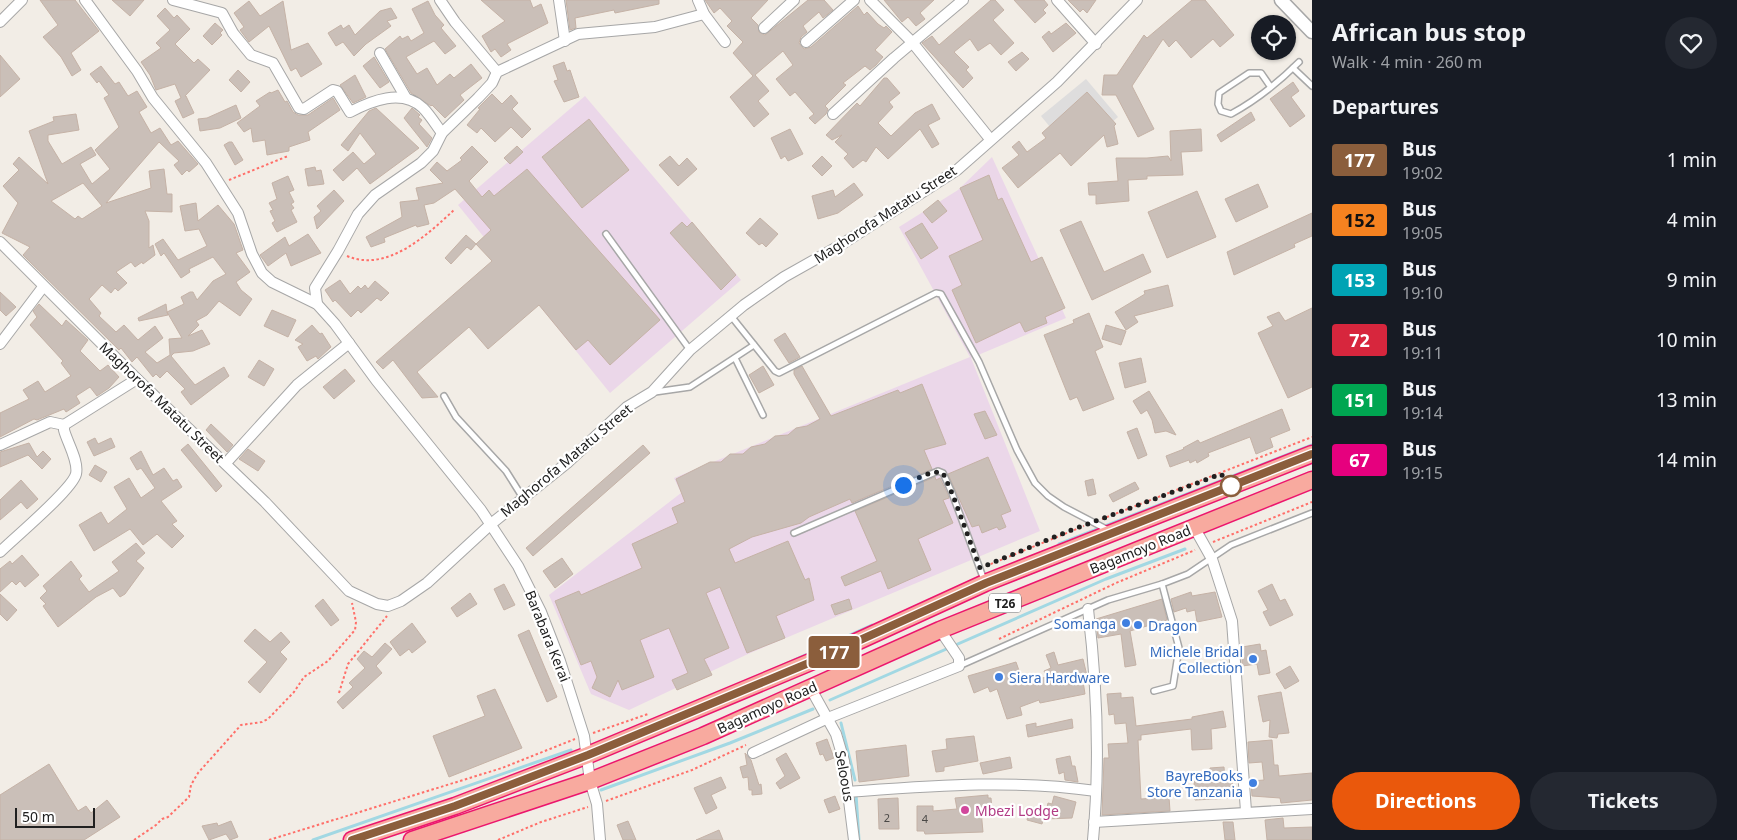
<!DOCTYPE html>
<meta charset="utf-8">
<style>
body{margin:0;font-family:"Noto Sans",sans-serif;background:#242831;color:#f1f3f6;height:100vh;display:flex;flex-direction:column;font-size:19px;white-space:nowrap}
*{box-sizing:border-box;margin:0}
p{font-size:16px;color:#9ea1a6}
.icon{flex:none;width:28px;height:28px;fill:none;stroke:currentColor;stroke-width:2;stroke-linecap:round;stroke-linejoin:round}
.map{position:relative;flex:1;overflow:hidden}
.panel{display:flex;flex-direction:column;background:#171b24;width:425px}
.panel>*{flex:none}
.badge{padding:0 10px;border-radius:4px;font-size:18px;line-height:32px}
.controls{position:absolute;left:1251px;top:15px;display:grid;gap:10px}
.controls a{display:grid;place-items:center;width:45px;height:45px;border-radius:50%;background:#171b24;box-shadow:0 1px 4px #0004;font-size:25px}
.scale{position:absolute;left:15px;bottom:12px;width:80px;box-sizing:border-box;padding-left:5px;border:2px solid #202020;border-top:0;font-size:14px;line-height:18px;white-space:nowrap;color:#202020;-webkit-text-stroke:4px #fff;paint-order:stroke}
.you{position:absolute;width:25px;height:25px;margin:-12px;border:4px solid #fff;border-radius:50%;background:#1a73e8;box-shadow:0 0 0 8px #1a73e833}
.map>.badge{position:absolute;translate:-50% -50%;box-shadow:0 0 0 2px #fff}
h2{padding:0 20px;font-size:19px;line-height:45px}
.round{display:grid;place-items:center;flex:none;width:52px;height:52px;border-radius:26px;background:#242831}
.head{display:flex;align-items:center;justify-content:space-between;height:85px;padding:0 20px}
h1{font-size:24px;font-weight:700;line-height:38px}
.primary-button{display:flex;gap:10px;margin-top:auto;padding:10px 20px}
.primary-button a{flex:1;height:58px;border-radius:30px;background:#ea580c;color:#fff;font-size:20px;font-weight:700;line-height:58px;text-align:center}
.primary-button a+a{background:#242831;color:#f1f3f6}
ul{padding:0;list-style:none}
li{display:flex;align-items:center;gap:15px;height:60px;padding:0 20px}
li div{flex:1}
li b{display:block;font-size:19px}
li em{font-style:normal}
li .badge{min-width:55px;font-weight:700;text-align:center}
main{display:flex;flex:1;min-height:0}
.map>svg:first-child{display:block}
</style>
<main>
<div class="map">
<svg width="1312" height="840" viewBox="0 0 1312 840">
<rect width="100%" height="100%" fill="#f2ede6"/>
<path fill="#dedddd" d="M1086,79L1118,117L1073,155L1041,116Z"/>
<g fill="#ebd7e9">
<path d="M585,96L741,280L610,393L458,205Z"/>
<path d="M992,157L1066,318L971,358L1040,531L748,654L629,710L591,694L549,595L681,493L674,478L970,357L899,227L958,190Z"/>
</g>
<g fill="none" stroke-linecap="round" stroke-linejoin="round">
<g stroke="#a2d8e3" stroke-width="3">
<path d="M1059,544L1312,445"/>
<path d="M783,665L872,625"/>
<path d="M830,700L1106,579L1185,549"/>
<path d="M841,723L855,780"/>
<path d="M601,790L730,743L813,709"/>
<path d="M856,794L859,840"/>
<path d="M313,840L571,750"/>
</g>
</g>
<g fill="#cabfb8" stroke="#c5b2a6" fill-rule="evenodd">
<path d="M40,0H75L99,31L71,53L81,70L72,76L61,57L43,37L58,25Z"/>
<path d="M112,0H144L130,16Z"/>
<path d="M481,0H530L533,8L541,4L548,23L507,44L511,50L501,57L495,49L491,52L482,36L505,21Z"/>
<path d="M566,0H659V4L615,13L614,10L575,18L576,28L570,30Z"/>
<path d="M705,0H768L751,18L758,25L759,32L765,35L808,0H824L833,10L823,18L819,12L803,26L807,32L801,37L799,43L804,49L811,47L858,6L864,15L867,12L878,24L884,28L886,26L892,32L875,50L883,57L876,65L870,70L865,66L843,83L846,85L825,106L828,109L826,114L815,124L809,118L814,114L795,92L790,96L776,79L793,65L783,51L755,75L769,91L758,101L769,114L754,127L730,97L753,76L733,53L743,42L727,26L732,21L720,8L714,13Z"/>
<path d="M884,0H934L920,13L925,19L916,26L908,17L902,22Z"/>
<path d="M991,0H995L1004,10L993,20L1014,43L1001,55L990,43L978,51L970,39L954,52L969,67L966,70L973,78L963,88L922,43L932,36L939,45Z"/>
<path d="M1014,0H1044L1048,5L1043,10L1046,13L1035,23Z"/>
<path d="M1068,0H1096L1087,13L1083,9L1080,12Z"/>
<path d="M1192,0H1205L1234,35L1220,47L1213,39L1191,58L1176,40L1169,47L1163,39L1132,86L1154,129L1138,137L1116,95H1102L1104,75H1117L1144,35L1147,38Z"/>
<path d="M249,1L260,16L283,1L291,50L308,43L322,64L301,77L296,68L291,71L269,26L249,42L240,30L244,27L234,13Z"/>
<path d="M428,1L435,15L444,25L441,28L456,46L445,54L434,41L406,57L417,74L427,68L437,85L450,74L454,78L471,64L482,78L460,95L464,100L445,118L432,105L431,106L411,93L385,49L400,36L402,39L408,36L411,41L424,33L412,9Z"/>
<path d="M165,8L174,18L177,15L190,29L175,44L194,63L198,59L210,70L185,96H186L194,113L183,118L175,101L181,98L175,84L156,90L150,75L141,62L161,48L156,43L170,30L157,16Z"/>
<path d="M391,8L397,18L387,21L391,26L366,44L354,56L343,42L336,46L328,33L341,25L343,29L349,25L355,35L380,11Z"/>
<path d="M215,23L223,30L220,33L222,35L212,45L203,36Z"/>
<path d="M1066,23L1076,33L1053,52L1042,37L1049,31L1051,34Z"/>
<path d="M1022,52L1029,59L1016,71L1008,62Z"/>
<path d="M0,55L20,79L0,97Z"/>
<path d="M374,57L389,82L380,88L363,66Z"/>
<path d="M564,62L567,71L570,70L579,97L564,102L554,81L558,80L553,66Z"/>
<path d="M101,66L115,84L119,82L128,96L137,91L147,107L139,112L151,133L160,128L171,145L178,141L198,164L189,172L187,170L182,175L174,165L179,161L159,142L106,203L151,188L149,171L164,169L167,194H172V212L145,211L149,221V248L153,245L155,255L143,264L142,262L135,267L131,262L116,272L127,283L118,291L115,288L111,293L102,285L89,299L101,313L99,316L116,332L124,325L138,340L155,326L163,338L145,352L157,363L170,355L169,339L182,338L167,312L168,315L139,321L138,318L166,304L167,312L184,304L181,297L190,292H193L197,300L213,281L226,274L213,257L189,269L190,272L181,278L164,253L161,256L155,244L163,239L178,260L207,246L199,229L185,231L180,206L196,203L198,221L218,205L234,224L243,250L236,253L250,272L236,282L241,290L252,299L240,316L219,301L207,315L196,321L199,325L188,336L202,330L210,344L193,351L174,353L171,356L195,385L224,367L229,376L191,405L181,392L185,389L167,371L160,378L156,374L153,377L137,357L132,362L121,348L119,350L23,255L30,247L2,233L18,203L3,186L19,170L13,164L19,157L48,184L29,131L54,121L53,117L76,114L79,130L48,135V141L62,164L91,147L96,155L80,164L92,184L110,169L95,150L119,127L104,98L109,95L99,81L97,83L90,74ZM83,183L102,206L82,219L78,216L75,219L51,201Z"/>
<path d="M238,70L250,82L241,92L229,80Z"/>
<path d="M355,75L366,97L353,103L340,85Z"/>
<path d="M884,78H887L900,93L889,102L893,107L878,123L891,136L915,113L932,104L940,119L928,125L939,144L932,148L920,129L888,159L876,147L866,162L863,160L853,168L844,158L848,154L835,142L842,135L832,140L826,135L857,103L860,106Z"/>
<path d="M1293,82L1299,91L1291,97L1305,116L1290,127L1270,99Z"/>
<path d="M278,90L285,102L287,101L293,112L298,115H308L333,98L340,110L308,132L310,140L289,147V151L267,155L265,140L253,142L251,128L244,132L237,123L260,106L256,101L270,92L271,93Z"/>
<path d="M1087,92L1116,124L1114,126L1118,144L1107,147L1104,135L1071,166L1060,153L1018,188L1002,168L1019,155L1012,147L1019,141L1027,152L1046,138L1042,133Z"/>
<path d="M492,94L502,104L511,95L518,103L512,109L531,129L522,138L511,127L495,142L481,128L477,133L467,125L480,109L478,108Z"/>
<path d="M236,105L241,118L220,128L200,131L198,119L207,118Z"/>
<path d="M376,108L419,148L370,184L357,168L343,181L333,170L353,152L364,164L376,154L360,133L348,151L341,145L369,111Z"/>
<path d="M412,108L420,115L418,117L422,120L419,124L432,138L427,147L404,118Z"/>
<path d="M1251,112L1255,120L1221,142L1217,135Z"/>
<path d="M589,119L629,170L582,208L542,157Z"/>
<path d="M790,129L803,154L788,161L785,156L781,159L771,138Z"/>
<path d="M1201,129L1202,151L1181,152L1183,175L1147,176V179L1128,180L1129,201L1096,204V195H1089L1088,183L1118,181L1116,158H1147L1168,156L1171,161L1170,131Z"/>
<path d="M229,142H232L243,160L235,165L224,145Z"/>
<path d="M472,146L488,162L469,181L482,197L489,190L494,196L527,169L660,320L610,365L588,340L576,350L539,305L488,349L469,327L417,372L438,397L422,398L393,360L383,369L376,362L492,261L476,244L491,230L455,189L434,203L424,205L429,224L417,227L416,225L384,238L385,242L371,247L366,237L402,217L400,202L419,200L416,188L443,183L430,170L437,162L447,171L462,160L460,158Z"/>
<path d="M517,146L523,152L510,164L504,158Z"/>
<path d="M670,156L679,166L687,158L697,169L678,186L659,165Z"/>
<path d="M822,156L832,166L822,176L812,166Z"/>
<path d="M315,167L316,171L321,170L324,184L308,186L305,169Z"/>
<path d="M989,175L998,200L1002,198L1031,262L1042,257L1065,308L1045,317L1047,323L1025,332L1020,322L976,343L952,290L962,285L949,256L983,240L960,188Z"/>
<path d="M288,176L294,190L289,192L294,202L291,204L294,208L291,210L297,222L277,232L272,223L275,221L270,211L273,210L269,203L277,199L272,183Z"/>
<path d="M854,183L863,195L838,213L818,219L812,196L833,190L835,197Z"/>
<path d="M1258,184L1268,207L1236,222L1225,199Z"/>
<path d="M334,190L344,201L317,229L314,217L321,211L317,206Z"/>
<path d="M1197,191L1216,237L1167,258L1148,212Z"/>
<path d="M938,200L947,211L932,223L923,212Z"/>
<path d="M1312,213V236L1294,244L1295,247L1234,275L1227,252Z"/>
<path d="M760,218L778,234L766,247L762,243L759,245L746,233Z"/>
<path d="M1081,221L1104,272L1143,254L1151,272L1092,300L1060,230Z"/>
<path d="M682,222L687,227L692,222L736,275L721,290L670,233Z"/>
<path d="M922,223L938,248L921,259L905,233Z"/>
<path d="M308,234L321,253L291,266L286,253L268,266L260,255L285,237L289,246Z"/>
<path d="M466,235L476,244L471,250L467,247L451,264L445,258Z"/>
<path d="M340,280L350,294L358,286L361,289L365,285L368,289L375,281L389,293L381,301L377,298L361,313L358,310L351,317L335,300L333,302L325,290Z"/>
<path d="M1168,285L1173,306L1134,316L1138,322L1126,330L1115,312L1145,294L1144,291Z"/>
<path d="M0,292L16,307L6,316L0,310Z"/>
<path d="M39,304L62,326L66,320L88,340L80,351L100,371L108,365L119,377L109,388L97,396L90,387L76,396L80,403L66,412L64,409L37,420L34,419L0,437V413L29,399L23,390L38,381L45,392L71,376L61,363L63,361L30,325L37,317L33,311Z"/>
<path d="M1312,308V387L1288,398L1258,333L1273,326L1267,317L1279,312L1285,321Z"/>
<path d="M272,310L296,320L288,337L264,326Z"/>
<path d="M1089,313L1103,347L1095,351L1114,399L1083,411L1077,397L1070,400L1044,335L1074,323L1073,320Z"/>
<path d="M312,325L320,334L322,333L331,347L318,359L316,356L307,361L298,347L303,344L295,340Z"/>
<path d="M1106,325L1126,331L1121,345L1102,339Z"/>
<path d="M785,333L800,357L789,363L774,340Z"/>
<path d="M1141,358L1146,382L1125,388L1119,363Z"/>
<path d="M259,360L274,369L264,386L248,377Z"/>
<path d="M763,366L774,385L759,393L749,375Z"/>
<path d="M802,366L831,416L898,390L900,393L922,384L946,444L924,450L932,469L852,503L850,499L809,517L801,523L752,537L729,549L735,563L788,541L805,580L809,578L814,600L776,616L785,638L747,653L720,587L706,593L729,648L704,659L712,675L677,690L672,680L688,673L669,628L640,640L654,677L622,690L618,680L610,697L592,688L597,677L591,661L581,665L555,601L579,591L581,595L642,568L632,544L678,523L672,508L685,502L676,479L710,462H721L730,454H743L751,447L765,444L775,436L788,435L796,428L807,426L820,419L794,374V370Z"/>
<path d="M345,369L355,381L334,399L323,387Z"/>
<path d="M1149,391L1176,435L1166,431L1155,433L1152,420L1147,410L1141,414L1133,401Z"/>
<path d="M1282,409L1290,430L1270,438L1273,447L1256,454L1250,437L1208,453L1209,456L1197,463L1196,460L1190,463L1189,460L1170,467L1166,456L1184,449L1183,448L1198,440L1200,443Z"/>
<path d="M985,411L997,435L985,439L974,414Z"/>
<path d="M211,424L233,445L227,452L206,430Z"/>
<path d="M1137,428L1147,455L1138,459L1127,432Z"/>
<path d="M95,438L98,444L111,438L115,447L94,456L87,442Z"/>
<path d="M29,443L37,457L43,451L51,459L42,469L28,455L0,467V452Z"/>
<path d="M188,444L222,486L216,492L181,450Z"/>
<path d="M643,445L650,453L533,556L526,548Z"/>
<path d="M248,449L265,461L258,471L239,459Z"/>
<path d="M141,451L153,475L164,468L173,481L177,479L182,487L161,501L177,521L172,524L184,536L172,548L157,534L143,545L130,529L94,551L79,525L101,512L108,524L127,509L114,487L129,478L141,498L155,488L141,468L137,470L130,458Z"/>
<path d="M988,457L1011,511L1001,515L1006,527L999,530L997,527L982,533L979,525L972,527L948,474Z"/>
<path d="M95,465L107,472L101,482L89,475Z"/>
<path d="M935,477L936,480L940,478L948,495L949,498L943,500L953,523L918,539L931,570L888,589L881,571L845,586L841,577L877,561L855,511Z"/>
<path d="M1093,479L1096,494L1088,496L1085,481Z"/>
<path d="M21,480L38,499L27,509L21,502L0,520V500Z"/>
<path d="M1135,482L1139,489L1113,502L1109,495Z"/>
<path d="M136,543L145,553L136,561L144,568L125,594L120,597L113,588L96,597L58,627L43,606L46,604L40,598L47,591L43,586L71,561L82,576L79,579L89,592L119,571L112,562Z"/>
<path d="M22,555L39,575L25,587L20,581L16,585L12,581L0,592V569L10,561L12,564Z"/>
<path d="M562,558L573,574L555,588L543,571Z"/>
<path d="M504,584L515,605L504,610L494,589Z"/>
<path d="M1272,584L1280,601L1285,599L1293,615L1270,626L1263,612L1268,610L1258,591Z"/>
<path d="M1191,592L1192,596L1215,592L1222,617L1197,622L1195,610L1187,612L1186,608L1174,612L1171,599Z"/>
<path d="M470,593L477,604L457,617L451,608Z"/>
<path d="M0,594L17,610L7,621L0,614Z"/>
<path d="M323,599L339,620L331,626L315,606Z"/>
<path d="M849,599L852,609L835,615L831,605Z"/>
<path d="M1162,599L1167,620L1130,631L1136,665L1125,667L1121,634L1098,638L1096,619Z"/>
<path d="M412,623L426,642L412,653L409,649L400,656L390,642Z"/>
<path d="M255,629L270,642L281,632L290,642L280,652L287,659L260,693L248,682L267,662L244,641Z"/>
<path d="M529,630L557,697L547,702L518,635Z"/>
<path d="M385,643L392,649L376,666L382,673L343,709L337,702L353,687L349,683L365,668L357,659L364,651L372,657Z"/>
<path d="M1260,644L1261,651L1266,650L1270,673L1259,675L1257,664L1242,666V647Z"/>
<path d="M1054,652L1058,665L1083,659L1088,680L1083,681L1085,694L1040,703L1039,700L1020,707L1022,715L1007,719L997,689L990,692L988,687L974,693L968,676L1016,662L1023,682L1047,677L1044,671L1051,668L1046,655Z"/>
<path d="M1290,666L1299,681L1285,689L1276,674Z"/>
<path d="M495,689L522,748L449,777L433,736L485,716L477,696Z"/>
<path d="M1281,692L1289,733L1278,734L1277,738L1269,737L1270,720L1263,722L1258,696Z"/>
<path d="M1121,693V698L1133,697L1136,726L1192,719V717L1223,711L1226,727L1211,729L1212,749L1192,750L1191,729L1141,735V740H1138L1141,799L1169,797L1170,811L1102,815L1104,758H1109L1108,744L1128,743L1126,723L1115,724L1114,714L1109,715L1107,694Z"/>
<path d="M1072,719L1073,728L1028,737L1026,725L1036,723V727Z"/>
<path d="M974,736L978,761L944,767V771L936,772L932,751L947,749L946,739Z"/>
<path d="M827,739L834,758L826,761L823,754L820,755L816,743Z"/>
<path d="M1272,740L1274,765H1278L1279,776L1312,773V800L1281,803L1280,798L1252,796L1251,781L1264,780L1262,762L1249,763L1248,742Z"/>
<path d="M906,745L909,776L859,782L856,751Z"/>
<path d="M745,753L751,760L759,785L761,784L762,794L752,795V790H749L748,777L743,778L740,767L747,765Z"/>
<path d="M786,753L800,778L780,789L776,783L785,776L776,759Z"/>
<path d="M1070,756L1072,766H1075L1078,782L1065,780L1064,772L1059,774L1056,759Z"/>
<path d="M1010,757L1012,768L983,774L980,763Z"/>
<path d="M49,764L78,811L86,806L91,813L107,800L120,817L84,840H0V795Z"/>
<path d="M1224,767L1225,780L1232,779L1233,798L1195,800L1194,781H1198V773L1210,771V768Z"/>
<path d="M721,777L726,788L711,795L717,808L706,814L694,788Z"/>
<path d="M988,795V798H991L992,809L981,810L983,832L925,834L924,831H917V806H933V811L957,809L955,798Z"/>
<path d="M835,796L840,809L829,813L824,800Z"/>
<path d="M1054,796L1076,802L1072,818L1044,819L1048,803L1052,804Z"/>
<path d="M898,798L899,829H879L878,799Z"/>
<path d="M1030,807L1045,812L1042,824L1027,820Z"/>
<path d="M1283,818L1284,828L1312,827V840H1267L1265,820Z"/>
<path d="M231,821L238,837L230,840L226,834L209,840L202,826L217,823L218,826Z"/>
<path d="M628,821L636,840H623L617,825Z"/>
<path d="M1223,822H1233L1235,840H1225Z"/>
<path d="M719,830L723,840H696Z"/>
</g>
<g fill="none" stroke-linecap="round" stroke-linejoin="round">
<g stroke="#a7a7a7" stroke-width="8">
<g id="service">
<path d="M1293,68L1312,86"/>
<path d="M1270,86L1261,73H1249L1219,93L1218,104L1221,111L1231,114C1255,101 1280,81 1299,62"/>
<path d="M606,234L690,350"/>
<path d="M731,316L775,371L779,373L936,293L941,294L979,362L1017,450L1035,483L1048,496L1064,507L1108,530"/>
<path d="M735,358L763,415"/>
<path d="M655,392L690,387L754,345"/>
<path d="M444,396L456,417L506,471L523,498"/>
<path d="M794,533L938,471L943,473L952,493L984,580"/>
<path d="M959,666L1108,600L1162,584L1188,574L1231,545L1312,513"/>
<path d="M1154,691L1173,686L1179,648L1162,584"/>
</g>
</g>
<g stroke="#a7a7a7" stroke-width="12">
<g id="minor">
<path d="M85,0L137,71L153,98L206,163L238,213L252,254L262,273L272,282L317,304L335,324L376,380L481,510L518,566L541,612L560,661L584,736L590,781L597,804L600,840"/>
<path d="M173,0L222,13L233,33L251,55L273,63L299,108L304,109L333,90L337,91L350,112C371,101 402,88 423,108C430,115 436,125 442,133"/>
<path d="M440,0L455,22L497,72"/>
<path d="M559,0L565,41"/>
<path d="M698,0L704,14L725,42"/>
<path d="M870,0L912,42L990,139"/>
<path d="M1057,0L1096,44"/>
<path d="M0,22L22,0"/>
<path d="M764,28L794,0"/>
<path d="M806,42L854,0"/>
<path d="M380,53L406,98"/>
<path d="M833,114L894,58L963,0"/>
<path d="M0,242L137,379L265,502L349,591L377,604L388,606L401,601L427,583L491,524L567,463L627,407L652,392L690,350L744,305L784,277L839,246L957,170L1057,82L1137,0"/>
<path d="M317,304L315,288L338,251L358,214L375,195L421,163L433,151L442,133L478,98L492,83L497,72L578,34L655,27L704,14"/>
<path d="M0,344L43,287"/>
<path d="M0,445L50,422L64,425"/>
<path d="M226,463L297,385L349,343"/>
<path d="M1194,527L1212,559L1232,621L1246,811"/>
<path d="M0,552C14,538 72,490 76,474C79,461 67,442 64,430V425L137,379"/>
<path d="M1088,609C1097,684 1100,764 1093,840"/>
<path d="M811,689L836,734L844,761L854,840"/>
<path d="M753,753L828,718L959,666V658L940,630"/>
<path d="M848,792C931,786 1013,779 1096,791"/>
<path d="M1094,822L1312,809"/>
</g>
</g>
<g stroke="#a7a7a7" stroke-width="15">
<path id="tertiary" d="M1281,0L1312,32"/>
</g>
<g stroke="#ec166d" stroke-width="19">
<g id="trunk">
<path d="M352,840L455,806L588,755L832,653L985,583L1312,454"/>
<path d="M412,840L590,781L703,736L940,630L1312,480"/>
</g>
</g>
<g stroke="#ff6f69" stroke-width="2" stroke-dasharray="2.5 2.5" stroke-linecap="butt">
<path d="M229,180L288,156"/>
<path d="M347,256C387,273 427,235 454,210"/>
<path d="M1102,519L1312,437"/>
<path d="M1213,542L1312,502"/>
<path d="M986,566L1084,526"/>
<path d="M999,639L1116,583L1195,550"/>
<path d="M339,693L348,664L387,616"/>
<path d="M593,733L648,714"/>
<path d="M606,801L692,770L746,745"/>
<path d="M134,840L156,825L162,819L168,817L189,797L191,785L198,773L241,725L262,722L268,719L294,692L304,677L328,661L355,630L356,622L352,603"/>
<path d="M269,840L502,768L575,739"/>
<path d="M498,840L541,822L588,807"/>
</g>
<use href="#service" stroke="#fff" stroke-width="5"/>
<use href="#minor" stroke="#fff" stroke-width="10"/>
<use href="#tertiary" stroke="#fff" stroke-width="12"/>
<use href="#trunk" stroke="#f8aa9f" stroke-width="16"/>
</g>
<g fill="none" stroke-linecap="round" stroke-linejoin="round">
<g stroke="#fff" stroke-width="11">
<path id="line" d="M352,840L455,806L588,755L816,660L986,583L1312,454"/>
</g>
<use href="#line" stroke="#8b5e3c" stroke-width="8"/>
<path stroke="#202020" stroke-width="5" stroke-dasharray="0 9" d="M903,485C914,481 931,469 943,473L952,493L980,568L1069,531L1221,474L1231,486"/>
</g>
<circle fill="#fff" stroke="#8b5e3c" stroke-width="2.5" cx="1231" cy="486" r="10"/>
<g fill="#3f7fe0" stroke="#fff" stroke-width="2">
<circle cx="1126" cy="623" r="5"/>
<circle cx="1138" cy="625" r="5"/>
<circle cx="1253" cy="659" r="5"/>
<circle cx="999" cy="677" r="5"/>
<circle cx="1253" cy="783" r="5"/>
</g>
<circle fill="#d1479c" stroke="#fff" stroke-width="2" cx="965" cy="810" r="5"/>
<g text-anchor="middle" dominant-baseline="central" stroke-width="4.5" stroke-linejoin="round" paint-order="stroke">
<g font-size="11" fill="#4a4846">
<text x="887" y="817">2</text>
<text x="925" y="818">4</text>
</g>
<rect fill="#fff" stroke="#636363" stroke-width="1" x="989" y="593.5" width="32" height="19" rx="4"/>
<g font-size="12" font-weight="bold" fill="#202020">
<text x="1005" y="603">T26</text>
</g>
<g font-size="14" fill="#202020" stroke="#fff">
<text transform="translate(885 214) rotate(-33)">Maghorofa Matatu Street</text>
<text transform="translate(162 402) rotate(44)">Maghorofa Matatu Street</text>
<text transform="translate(566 460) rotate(-40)">Maghorofa Matatu Street</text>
<text transform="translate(1140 549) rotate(-22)">Bagamoyo Road</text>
<text transform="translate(548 636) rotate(68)">Barabara Kerai</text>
<text transform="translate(767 707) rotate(-24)">Bagamoyo Road</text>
<text transform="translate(845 776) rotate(80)">Seloous</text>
</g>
<g font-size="14" fill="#366cbe" stroke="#fff" text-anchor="end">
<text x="1116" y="623">Somanga</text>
<text x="1148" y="625" text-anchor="start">Dragon</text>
<text x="1243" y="651">Michele Bridal<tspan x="1243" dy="16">Collection</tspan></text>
<text x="1009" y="677" text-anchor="start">Siera Hardware</text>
<text x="1243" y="775">BayreBooks<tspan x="1243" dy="16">Store Tanzania</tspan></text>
</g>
<g font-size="14" fill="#b23c85" stroke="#fff" text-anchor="start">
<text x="975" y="810">Mbezi Lodge</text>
</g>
</g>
</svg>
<div class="controls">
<a><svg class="icon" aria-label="locate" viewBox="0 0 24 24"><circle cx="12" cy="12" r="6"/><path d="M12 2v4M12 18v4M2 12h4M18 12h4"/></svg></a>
</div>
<div class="scale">50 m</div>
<div class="you" style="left:903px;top:485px"></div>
<b class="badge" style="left:834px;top:652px;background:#8b5e3c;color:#fff">177</b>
</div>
<section class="panel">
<div class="head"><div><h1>African bus stop</h1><p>Walk · 4 min · 260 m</p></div><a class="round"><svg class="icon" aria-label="heart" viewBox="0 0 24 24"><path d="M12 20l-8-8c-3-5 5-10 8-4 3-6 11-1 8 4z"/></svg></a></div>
<h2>Departures</h2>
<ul>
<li><span class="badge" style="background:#8b5e3c;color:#fff">177</span><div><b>Bus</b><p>19:02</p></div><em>1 min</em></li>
<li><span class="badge" style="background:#f58220;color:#111">152</span><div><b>Bus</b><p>19:05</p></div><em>4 min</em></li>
<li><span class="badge" style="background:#00a3b4;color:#fff">153</span><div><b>Bus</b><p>19:10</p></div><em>9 min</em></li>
<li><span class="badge" style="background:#d7263d;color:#fff">72</span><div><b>Bus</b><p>19:11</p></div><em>10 min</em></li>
<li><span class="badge" style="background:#00a651;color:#fff">151</span><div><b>Bus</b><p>19:14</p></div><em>13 min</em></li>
<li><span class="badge" style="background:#e6007e;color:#fff">67</span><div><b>Bus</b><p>19:15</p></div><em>14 min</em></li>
</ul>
<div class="primary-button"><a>Directions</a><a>Tickets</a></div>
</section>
</main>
